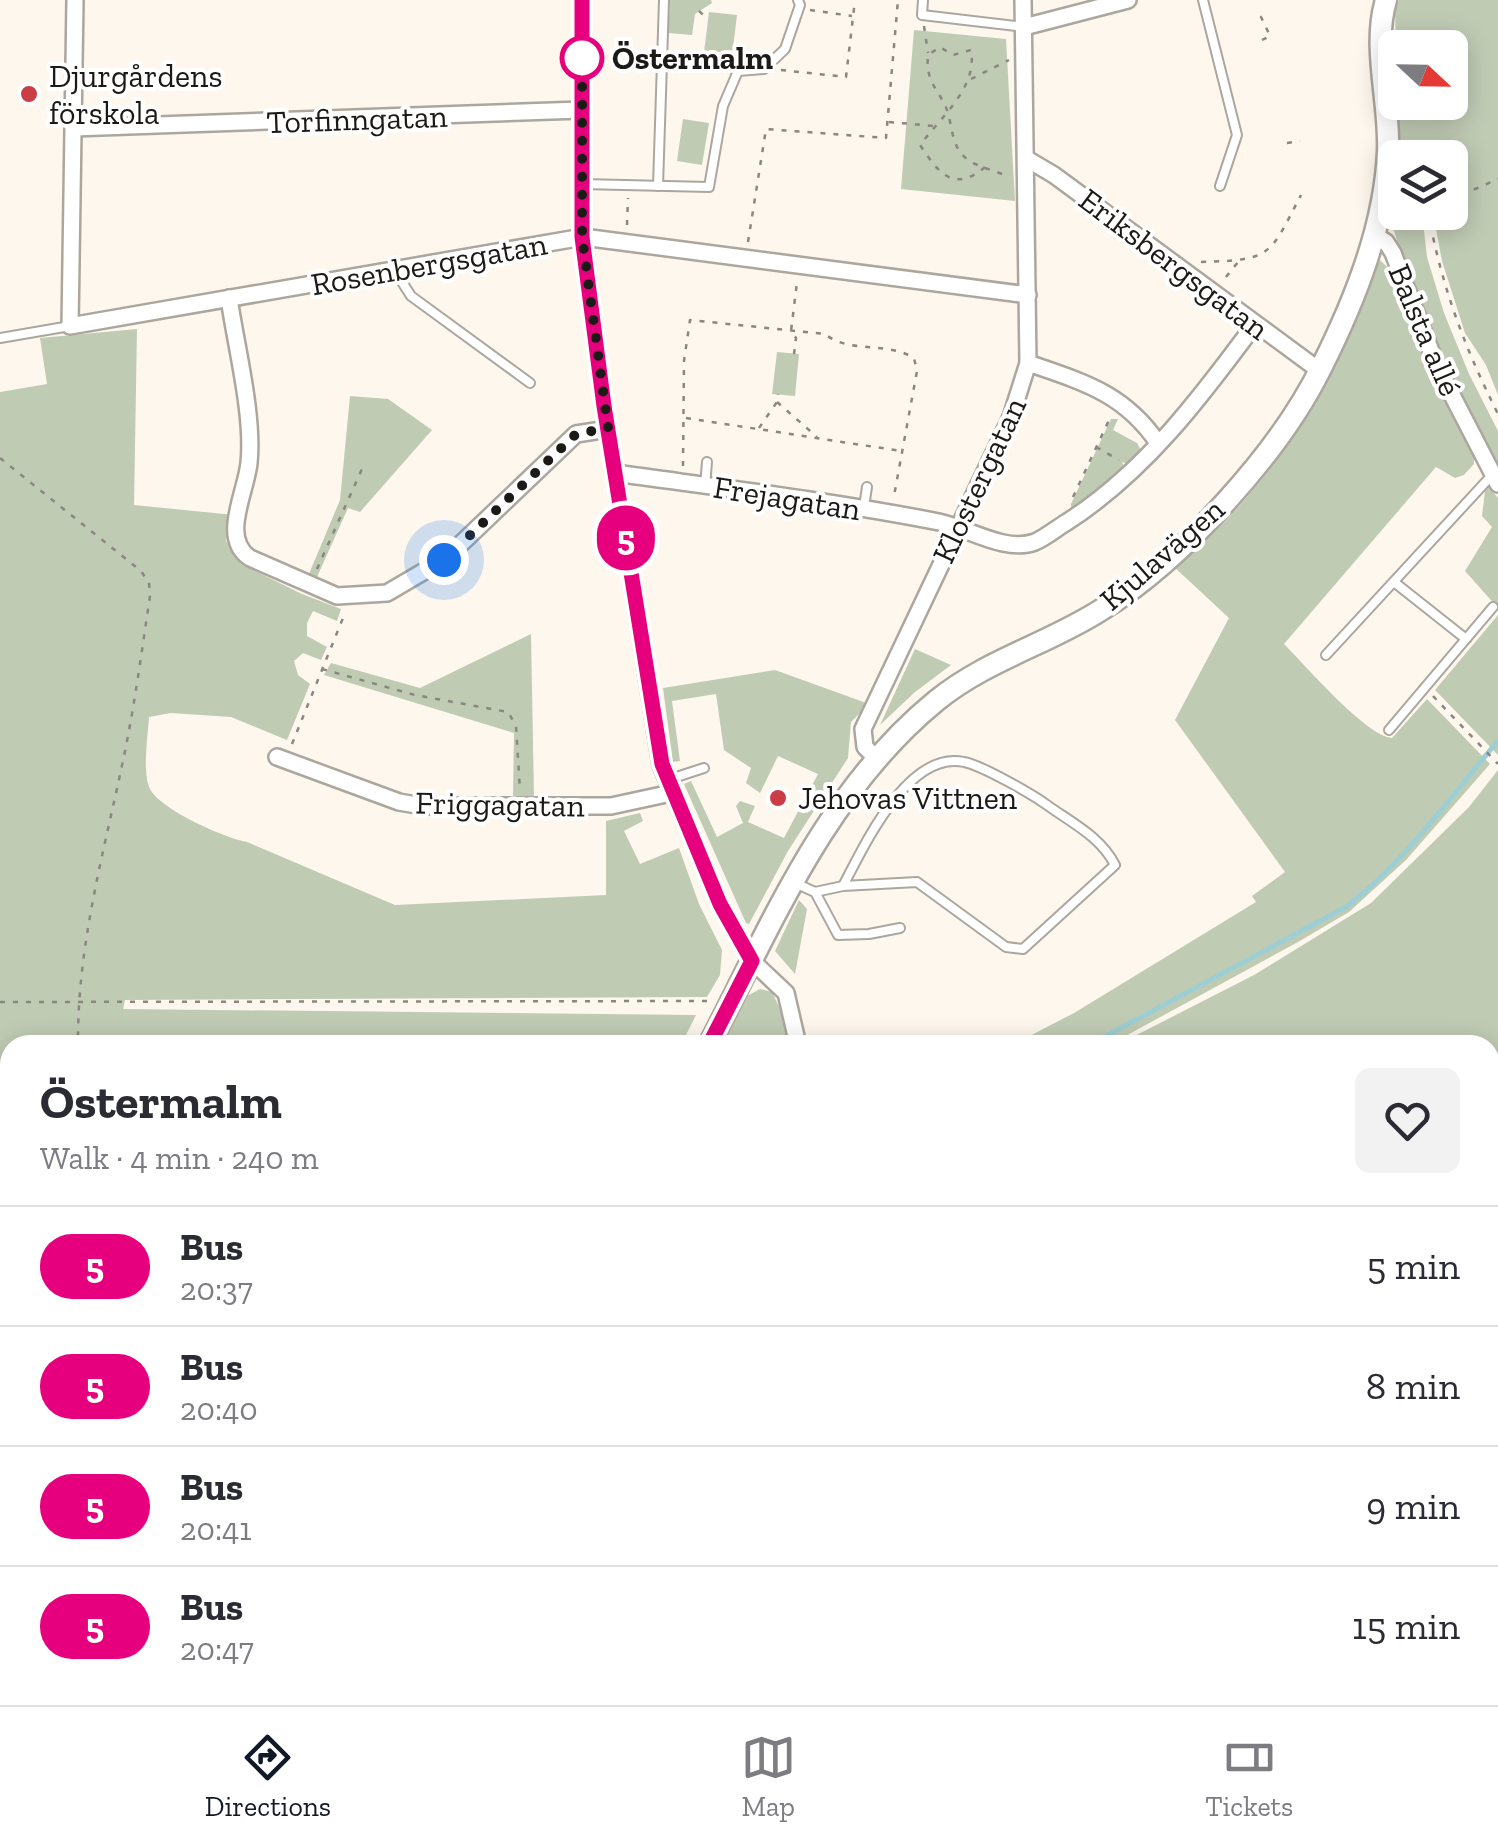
<!DOCTYPE html>
<meta charset="utf-8">
<style>
body{margin:0;font-family:"Zilla Slab",serif;background:#f2f2f3;color:#2b2b33;height:100vh;display:flex;flex-direction:column;font-size:38px;white-space:nowrap}
*{box-sizing:border-box;margin:0}
p{font-size:32px;color:#7c7c81}
.icon{flex:none;width:55px;height:55px;fill:none;stroke:currentColor;stroke-width:2;stroke-linecap:round;stroke-linejoin:round}
.map{position:relative;flex:1;overflow:hidden}
.panel{position:absolute;left:0px;top:1035px;width:1500px;height:670px;display:flex;flex-direction:column;background:#fff;border-radius:30px 30px 0 0;box-shadow:0 5px 25px #0003}
.panel>*{flex:none}
.badge{padding:0 20px;border-radius:32px;font-size:35px;line-height:65px}
.needle{width:65px;rotate:112deg}
.tools{position:absolute;left:1378px;top:30px;display:grid;gap:20px}
.tools a{display:grid;place-items:center;width:90px;height:90px;border-radius:15px;background:#fff;box-shadow:0 5px 25px #0003;font-size:50px}
.you{position:absolute;width:50px;height:50px;margin:-25px;border:8px solid #fff;border-radius:50%;background:#1a73e8;box-shadow:0 0 0 15px #1a73e833}
.map>.badge{position:absolute;translate:-50% -50%;box-shadow:0 0 0 5px #fff}
.round{display:grid;place-items:center;flex:none;width:105px;height:105px;border-radius:15px;background:#f2f2f3}
.head{display:flex;align-items:center;justify-content:space-between;height:170px;padding:0 40px}
h1{font-size:48px;font-weight:700;line-height:75px}
ul{padding:0;list-style:none}
li{display:flex;align-items:center;gap:30px;height:120px;padding:0 40px;border-top:2px solid #e1e1e2}
li div{flex:1}
li b{display:block;font-size:38px}
li em{font-style:normal}
li .badge{min-width:110px;font-weight:700;text-align:center}
.tab-bar{display:flex;justify-content:space-around;align-items:center;height:140px;border-top:2px solid #e1e1e2;background:#fff;font-size:28px;color:#7c7c81}
.tab-bar a{display:grid;justify-items:center;gap:5px}
.tab-bar .current{color:#111827}
.map>svg:first-child{display:block}
</style>
<div class="map">
<svg width="1498" height="1705" viewBox="0 0 1498 1705">
<rect width="100%" height="100%" fill="#fdf7ee"/>
<g fill="#c0cbb4">
<path d="M670,0H711L712,3L695,14L692,35L668,33Z"/>
<path d="M1399,0H1498V395L1486,365L1465,333L1442,261L1433,213L1450,212V158L1401,157L1397,103L1450,102V48L1396,47L1395,10Z"/>
<path d="M709,12L737,15L731,64L703,61Z"/>
<path d="M914,30L1006,39L1015,201L901,189Z"/>
<path d="M683,119L709,123L702,165L677,161Z"/>
<path d="M1395,190V212L1422,213L1427,257L1444,313L1469,374L1498,431V470L1441,358L1405,265L1389,216Z"/>
<path d="M1380,260L1388,268L1442,394L1474,453V464L1464,475L1455,478L1436,467L1284,644C1305,665 1366,736 1392,738L1427,699L1490,764L1406,860L1349,912L1298,942L1109,1045H1012L1074,1013L1256,902L1252,896L1285,872L1175,720L1229,618L1173,566C1234,525 1303,432 1335,365C1351,331 1363,294 1380,260Z"/>
<path d="M137,329L134,505L234,515L226,541L241,564L302,594L341,609L337,621L313,611L307,623V636L327,647L321,660L303,653L294,661L298,675L310,684L287,740L231,717L171,713L149,717C148,735 142,773 150,789C161,810 225,838 247,842L395,905L606,895V821L640,813L643,821L624,831L640,864L679,848L699,904L722,950L720,975L707,997L125,1000L123,1009L696,1015L681,1045H10V1695H347L342,1705H0V392L47,384L40,338Z"/>
<path d="M777,352L799,354L795,396L772,394Z"/>
<path d="M350,396L388,399L432,430L360,512L348,508L317,577L309,574L340,500Z"/>
<path d="M1111,419H1118L1113,430L1137,443L1142,452L1129,464L1122,462L1125,469L1071,510V504Z"/>
<path d="M1489,487L1498,498V608L1465,571L1492,527L1482,516L1485,491Z"/>
<path d="M1498,615V755L1435,690Z"/>
<path d="M531,634L534,797L513,798L514,733L324,675L331,663L420,688Z"/>
<path d="M915,649L951,665L915,692L880,725Z"/>
<path d="M775,670L869,704L851,722L848,758L788,851L749,924L746,923L684,784L691,781L717,837L743,823L736,806L740,801L755,806L748,822L784,838L818,774L778,756L760,793L746,783L751,768L724,750L716,694L672,701L680,761L673,762L663,688Z"/>
<path d="M1498,770V1470L1490,1471V1045H1117L1254,975L1371,903L1469,807Z"/>
<path d="M799,900L807,909L795,974L775,951Z"/>
<path d="M760,989L772,992L782,1013L789,1045H723L747,996Z"/>
<path d="M383,1695H759V1705H378Z"/>
</g>
<g fill="none" stroke-linecap="round" stroke-linejoin="round">
<g stroke="#9cced3" stroke-width="5">
<path d="M1089,1045L1346,907C1405,862 1450,797 1498,741"/>
<path d="M0,1303L10,1297"/>
</g>
<g stroke="#aca79e" stroke-width="12">
<g id="service">
<path d="M923,0L922,15L1024,27"/>
<path d="M1203,0L1237,135L1220,186"/>
<path d="M582,184L709,187L723,106L738,71L764,69L785,49L800,5L798,0"/>
<path d="M658,186L664,0"/>
<path d="M395,271L411,296L530,383"/>
<path d="M0,338L70,326"/>
<path d="M705,486L707,462"/>
<path d="M864,507L867,487"/>
<path d="M1394,582L1466,639"/>
<path d="M1326,655L1493,474"/>
<path d="M1389,730L1493,607"/>
<path d="M667,780L704,768"/>
<path d="M797,884L815,892L838,935L869,934L900,928"/>
<path d="M815,892L843,886L917,882L1006,947L1023,949L1115,865C1101,837 1072,823 1047,805C1032,794 981,765 964,762C908,750 864,846 843,886"/>
<path d="M1490,1315L1498,1314"/>
<path d="M0,1363L10,1357"/>
<path d="M0,1503L10,1484"/>
<path d="M0,1541L10,1542"/>
<path d="M813,1695V1705"/>
</g>
</g>
<g stroke="#aca79e" stroke-width="20">
<g id="minor">
<path d="M75,0L70,326L583,237L1028,295"/>
<path d="M582,0L583,237L604,406L661,765L720,904L752,961L786,993L798,1045"/>
<path d="M1024,27L1128,0"/>
<path d="M73,128L581,110"/>
<path d="M1027,159L1054,175L1320,371"/>
<path d="M1374,235L1386,242L1393,253L1436,364L1498,484"/>
<path d="M229,298C236,347 254,415 249,463C246,493 220,538 250,558L337,596L387,593L445,559L576,434L608,429"/>
<path d="M1028,363C1083,382 1124,393 1158,443"/>
<path d="M615,473C723,488 832,501 939,522C968,528 1005,553 1035,542C1046,537 1057,528 1067,522C1145,472 1201,397 1255,324"/>
<path d="M277,757L399,802L422,806H611L671,793"/>
<path d="M877,759L865,747L863,729L1011,417L1028,363L1023,0"/>
<path d="M1490,1477L1498,1476"/>
<path d="M769,1695L770,1705"/>
<path d="M1306,1695L1312,1705"/>
</g>
</g>
<g stroke="#aca79e" stroke-width="25">
<g id="tertiary">
<path d="M709,1045C772,923 827,790 936,701C986,660 1048,644 1101,610C1182,560 1280,452 1322,366C1355,300 1385,225 1388,151C1390,102 1372,47 1386,0"/>
<path d="M368,1705L373,1695"/>
</g>
</g>
<g stroke="#8a8680" stroke-width="2.5" stroke-dasharray="5 8" stroke-linecap="butt">
<path d="M810,10L852,16"/>
<path d="M699,11L708,19"/>
<path d="M924,26L928,53"/>
<path d="M1262,40L1270,36L1261,17L1266,14"/>
<path d="M781,70L846,77L855,0"/>
<path d="M971,79L1009,60"/>
<path d="M889,122L934,126"/>
<path d="M1287,143L1300,141"/>
<path d="M985,167C953,194 938,172 920,145C941,117 978,87 971,50L953,55L940,47L928,55C925,84 940,89 948,113C953,131 952,150 970,161C981,168 996,171 1007,176"/>
<path d="M1450,200L1498,179"/>
<path d="M1428,212C1442,288 1464,346 1498,414"/>
<path d="M627,225L628,198"/>
<path d="M748,242L766,129L886,138L898,0"/>
<path d="M1201,262C1273,260 1269,256 1301,195"/>
<path d="M1226,277L1238,262"/>
<path d="M794,354L796,338L791,331L797,282"/>
<path d="M777,402L817,437"/>
<path d="M686,418L901,451"/>
<path d="M759,428L777,402L778,394"/>
<path d="M1096,447L1119,460"/>
<path d="M0,458L141,571L149,583L150,596C142,649 135,703 124,756C104,852 77,946 78,1045"/>
<path d="M683,466L684,361L690,320L825,334C849,354 887,341 914,358L917,371L894,496"/>
<path d="M1073,497L1110,418"/>
<path d="M317,569L362,469"/>
<path d="M322,669L415,695L508,712L516,726L520,790"/>
<path d="M1433,696L1498,764"/>
<path d="M292,744L345,613"/>
<path d="M0,1002L710,1001"/>
</g>
<use href="#service" stroke="#fff" stroke-width="8"/>
<use href="#minor" stroke="#fff" stroke-width="15"/>
<use href="#tertiary" stroke="#fff" stroke-width="20"/>
</g>
<g fill="none" stroke-linecap="round" stroke-linejoin="round">
<g stroke="#fff" stroke-width="22">
<path id="line" d="M582,0V237L604,406L662,764L720,904L752,961L709,1045"/>
</g>
<use href="#line" stroke="#e6007e" stroke-width="15"/>
<path stroke="#1c1a17" stroke-width="10" stroke-dasharray="0 18" d="M444,560L576,434L608,428L582,237V58"/>
</g>
<circle fill="#fff" stroke="#e6007e" stroke-width="5" cx="582" cy="58" r="20"/>
<g fill="#cb3c44" stroke="#fff" stroke-width="4">
<circle cx="29" cy="94" r="10"/>
<circle cx="778" cy="798" r="10"/>
</g>
<g text-anchor="middle" dominant-baseline="central" stroke-width="8" stroke-linejoin="round" paint-order="stroke">
<g font-size="32" font-weight="bold" fill="#1c1a17" stroke="#fff" text-anchor="start">
<text x="612" y="58">Östermalm</text>
</g>
<g font-size="32" fill="#1c1a17" stroke="#fff" text-anchor="start">
<text x="49" y="76">Djurgårdens<tspan x="49" dy="37">förskola</tspan></text>
<text x="798" y="798">Jehovas Vittnen</text>
</g>
<g font-size="32" fill="#1c1a17" stroke="#fff">
<text transform="translate(357 119) rotate(-2)">Torfinngatan</text>
<text transform="translate(429 264) rotate(-10)">Rosenbergsgatan</text>
<text transform="translate(1174 264) rotate(37)">Eriksbergsgatan</text>
<text transform="translate(1425 330) rotate(67)">Balsta allé</text>
<text transform="translate(979 480) rotate(-65)">Klostergatan</text>
<text transform="translate(787 498) rotate(9)">Frejagatan</text>
<text transform="translate(1162 554) rotate(-41)">Kjulavägen</text>
<text transform="translate(500 804) rotate(1)">Friggagatan</text>
</g>
</g>
</svg>
<div class="tools">
<a><svg class="needle" viewBox="-14 -14 28 28"><path d="M0-13l5 13h-10z" fill="#e53935"/><path d="M0 13l5-13h-10z" fill="#7c7c81"/></svg></a>
<a><svg class="icon" aria-label="layers" viewBox="0 0 24 24"><path d="M12 4l9 5-9 5-9-5zM3 14l9 5 9-5"/></svg></a>
</div>
<div class="you" style="left:444px;top:560px"></div>
<b class="badge" style="left:626px;top:538px;background:#e6007e;color:#fff">5</b>
<section class="panel">
<div class="head"><div><h1>Östermalm</h1><p>Walk · 4 min · 240 m</p></div><a class="round"><svg class="icon" aria-label="heart" viewBox="0 0 24 24"><path d="M12 20l-8-8c-3-5 5-10 8-4 3-6 11-1 8 4z"/></svg></a></div>
<ul>
<li><span class="badge" style="background:#e6007e;color:#fff">5</span><div><b>Bus</b><p>20:37</p></div><em>5 min</em></li>
<li><span class="badge" style="background:#e6007e;color:#fff">5</span><div><b>Bus</b><p>20:40</p></div><em>8 min</em></li>
<li><span class="badge" style="background:#e6007e;color:#fff">5</span><div><b>Bus</b><p>20:41</p></div><em>9 min</em></li>
<li><span class="badge" style="background:#e6007e;color:#fff">5</span><div><b>Bus</b><p>20:47</p></div><em>15 min</em></li>
</ul>
</section>
</div>
<nav class="tab-bar">
<a class="current"><svg class="icon" aria-label="directions" viewBox="0 0 24 24"><path d="M12 3l9 9-9 9-9-9zM9 14v-3h6M13 9l2 2-2 2"/></svg>Directions</a>
<a><svg class="icon" aria-label="map" viewBox="0 0 24 24"><path d="M3 6l6-2 6 2 6-2v14l-6 2-6-2-6 2zM9 4v14M15 6v14"/></svg>Map</a>
<a><svg class="icon" aria-label="tickets" viewBox="0 0 24 24"><path d="M3 7h18v10H3zM15 7v10"/></svg>Tickets</a>
</nav>
